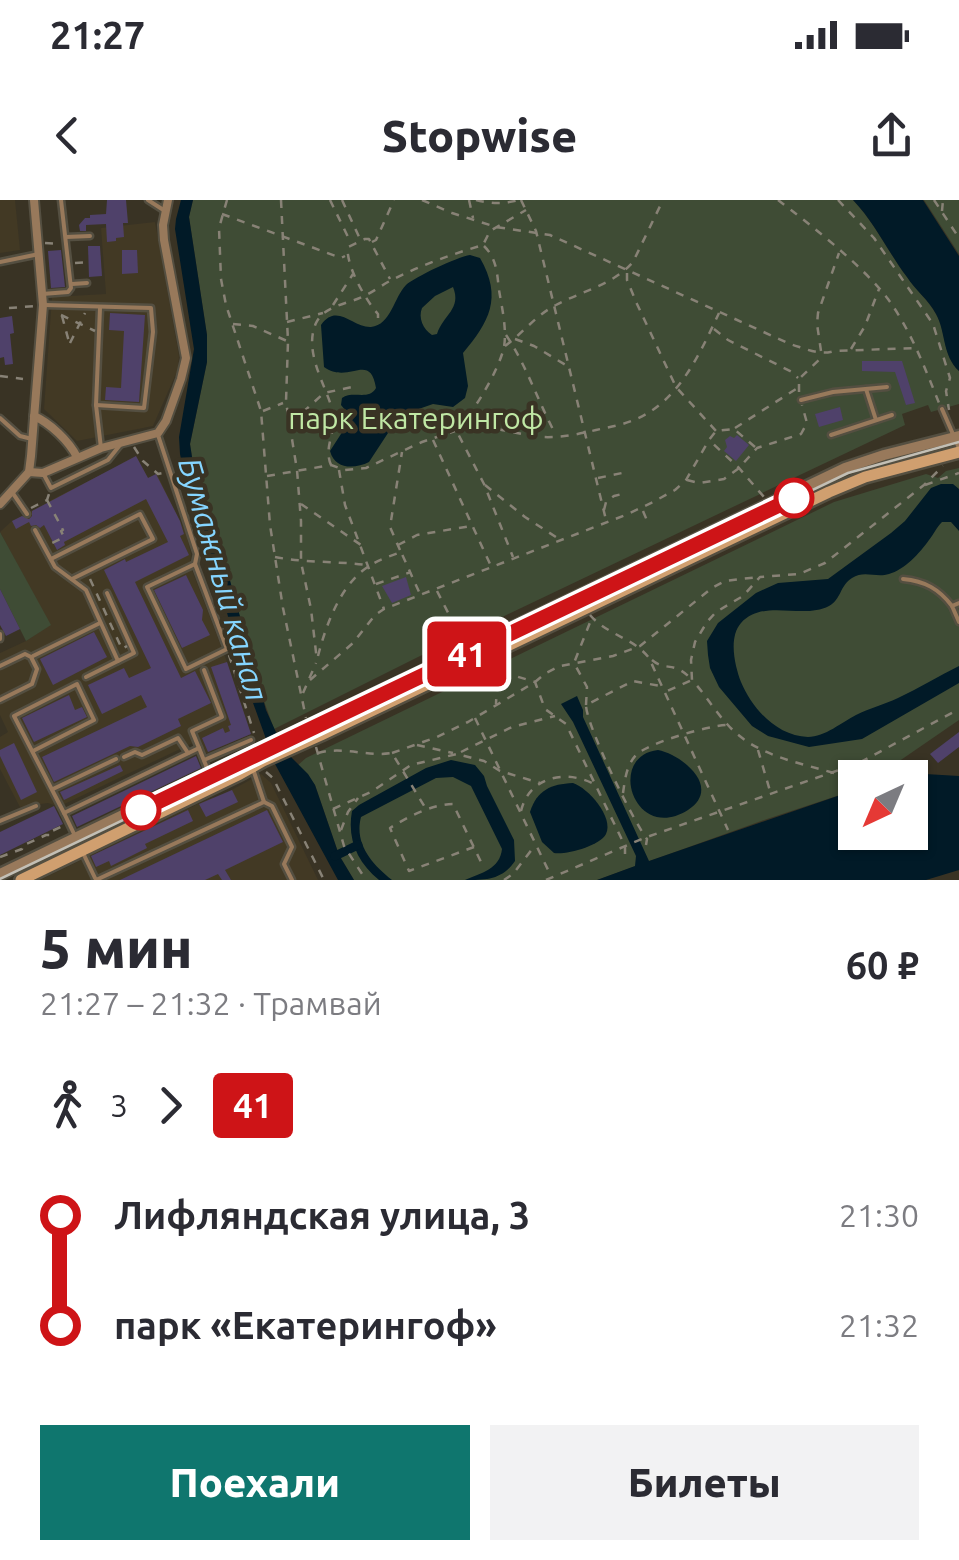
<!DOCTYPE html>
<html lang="ru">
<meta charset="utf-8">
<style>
body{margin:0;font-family:Ubuntu,sans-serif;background:#f2f2f3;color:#2b2b33;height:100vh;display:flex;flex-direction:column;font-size:38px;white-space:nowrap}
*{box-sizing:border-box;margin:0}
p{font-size:32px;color:#7c7c81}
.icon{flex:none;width:55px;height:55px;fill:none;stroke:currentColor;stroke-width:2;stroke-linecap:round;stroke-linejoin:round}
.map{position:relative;height:680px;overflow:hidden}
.details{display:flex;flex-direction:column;background:#fff;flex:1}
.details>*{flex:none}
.badge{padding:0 20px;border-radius:8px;font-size:35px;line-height:65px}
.needle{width:65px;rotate:224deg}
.tools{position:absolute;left:838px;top:560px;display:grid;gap:20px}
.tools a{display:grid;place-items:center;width:90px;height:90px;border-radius:0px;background:#fff;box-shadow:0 2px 8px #0004;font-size:50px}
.map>.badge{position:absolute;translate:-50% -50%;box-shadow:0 0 0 5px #fff}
.legs{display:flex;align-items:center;gap:15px;height:110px;padding:0 40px;font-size:32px}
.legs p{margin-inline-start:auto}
.overview{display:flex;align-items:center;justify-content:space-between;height:170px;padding:0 40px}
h1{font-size:55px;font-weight:800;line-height:75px}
.primary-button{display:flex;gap:20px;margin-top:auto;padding:20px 40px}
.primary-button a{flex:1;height:115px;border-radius:0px;background:#0f766e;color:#fff;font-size:40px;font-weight:800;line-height:115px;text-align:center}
.primary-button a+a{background:#f2f2f3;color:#2b2b33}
ul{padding:0 40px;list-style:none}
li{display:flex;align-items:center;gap:35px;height:110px;font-size:38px}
li i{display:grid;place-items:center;width:15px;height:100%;margin:0 12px;background:currentColor}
li i::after{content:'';width:25px;height:25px;margin:-12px;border:8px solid;border-radius:50%;background:#fff}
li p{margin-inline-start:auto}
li:first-child i{background:linear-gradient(#0000 50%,currentColor 0)}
li:last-child i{background:linear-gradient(currentColor 50%,#0000 0)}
.status{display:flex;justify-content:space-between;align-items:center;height:70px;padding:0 50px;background:#fff;direction:ltr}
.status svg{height:28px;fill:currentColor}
header{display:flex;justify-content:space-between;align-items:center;height:130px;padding:0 40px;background:#fff;font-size:45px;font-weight:800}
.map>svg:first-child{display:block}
</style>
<div class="status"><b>21:27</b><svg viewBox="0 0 49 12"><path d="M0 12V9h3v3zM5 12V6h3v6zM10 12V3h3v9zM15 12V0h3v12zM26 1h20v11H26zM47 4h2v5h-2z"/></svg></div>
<header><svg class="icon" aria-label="back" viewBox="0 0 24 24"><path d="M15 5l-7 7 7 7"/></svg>Stopwise<svg class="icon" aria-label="share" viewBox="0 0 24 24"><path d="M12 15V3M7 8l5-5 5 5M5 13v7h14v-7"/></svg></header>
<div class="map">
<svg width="959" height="680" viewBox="0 0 959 680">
<rect width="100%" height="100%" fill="#393324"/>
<g fill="#423924">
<path d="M0,0H15L20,50L0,53Z"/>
<path d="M155,22L179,156L178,169L153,226L77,241L44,209L52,97L106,94L101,28Z"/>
<path d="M136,256L148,278L157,274L186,333L191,354L190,365L227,462L251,534L203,555L197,541L56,608L54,605L48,603L20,607L0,569V537L8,532L0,515V453L26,441L50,425L0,332L12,321L45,304L46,306L52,303L51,300L116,267L122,266V263Z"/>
<path d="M261,574L271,583L318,680H40L187,609L213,597L215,599Z"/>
</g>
<g fill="#3f4c35">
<path d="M193,0H853C875,23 888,52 907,77C916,90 929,101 936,114C947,132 942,155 959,171V204L931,212L928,205L902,214L905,225L418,457L274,529L260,490L219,341L192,257L190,244L207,162V135L189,17Z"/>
<path d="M924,0H959V54Z"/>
<path d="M959,268V520L879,575V577L855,578V590L767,619L597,680H354L339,655L315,585L298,565L306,558L834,302L926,274L938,278L946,271Z"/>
<path d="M0,332L51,425L26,441L0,389Z"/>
</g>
<g fill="#011a27" fill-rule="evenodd">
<path d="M181,0H193L189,17L207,135V162L190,244L192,257L219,341L266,510L284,550L308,574L315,585L339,655L354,680H338L275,564L243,475L223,397L206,354L191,305L180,254L179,237L194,149L175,29L176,19Z"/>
<path d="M853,0H923L959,56V171C942,155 946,132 936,114C929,100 915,90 907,77C888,52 875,23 853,0Z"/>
<path d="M470,55L480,58C503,98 489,122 463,153L468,186L465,198L453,207L433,204L410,212L388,233L369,262C355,269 335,270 330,251L350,220V216L341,205L342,198C353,190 369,201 376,188C370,151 349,185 324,167L321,125C337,102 353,128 371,127C391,125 394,97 406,85C415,77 457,57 470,55ZM453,87C462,109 443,115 437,134L432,135C423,129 418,118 422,108L435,96Z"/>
<path d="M941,284H953L959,289V331L951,322H942C936,328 934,334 929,340C920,353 904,370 889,374C876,378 864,370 852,378C840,385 841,400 829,406C802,420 764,398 741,423C728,438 735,466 741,482C752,508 776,536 808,537C825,537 842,522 856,515C870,508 885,504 898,498C919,488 939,476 959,466V483L862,539L809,547L768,536L752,526L719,487L710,468L708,455L707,441L718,423L756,393L778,383L828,379L891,333L905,321L931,288Z"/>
<path d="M577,496L583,510V517L649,661L855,590V632H910V578L894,577L908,573L959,576V670L926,680H597L635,666L636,656L573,522L561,504Z"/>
<path d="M658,550C683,555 722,588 688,610C634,644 606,556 658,550Z"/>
<path d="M451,560L475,565L484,576L487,586L514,640L515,661C502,680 486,680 465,680C481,673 500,669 502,649L471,586L453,577L436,578L361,617C354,644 372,664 392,680H379C357,662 347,639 352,611L359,605L426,568Z"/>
<path d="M573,583C588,588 614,617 606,634C600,646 566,655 554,653L542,642L530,612C537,590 551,584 573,583Z"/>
</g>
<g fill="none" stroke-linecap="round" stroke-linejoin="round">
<path stroke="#011a27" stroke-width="9" d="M335,656L358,645"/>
</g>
<g fill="#4f416a">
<path d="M107,0H126L128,23H123L124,37L116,38V41L107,42L106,24L86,25V31H80L79,25L85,18H90V15L106,14Z"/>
<path d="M88,46H100L102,76L89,77Z"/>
<path d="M61,50L65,87L51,88L48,51Z"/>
<path d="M122,50H137L138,73L122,74Z"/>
<path d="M110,113L145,115L139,202L105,200L106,187L121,188L124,131L109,130Z"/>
<path d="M12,116L14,133L10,134L13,164L5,165L4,157L0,158V118Z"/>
<path d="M862,161H902L915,203L906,205L895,172L862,171Z"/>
<path d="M840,207L843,220L819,227L815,214Z"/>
<path d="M737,235L749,245L736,261L724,251L727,247L725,240L730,236L734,238Z"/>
<path d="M136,256L148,278L156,274L180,321L184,334L180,336L189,355L135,382L181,478L195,471L211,503L178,519L181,526L138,547L130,546L54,582L42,557L147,507L141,495L102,514L88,485L124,468L129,478L151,468L104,370L125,359L126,362L168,342L146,299L64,342L65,345L57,350L44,325L40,328L36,325L31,326L29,322L16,329L12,321L22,316L29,319L32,316V311Z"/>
<path d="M186,375L203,410L202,420L210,435L182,448L154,390Z"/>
<path d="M406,377L411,395L392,403L382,386Z"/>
<path d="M0,389L20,429L6,436L0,425Z"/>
<path d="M94,432L107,457L53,485L40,459Z"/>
<path d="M227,462L251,534L208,552L202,538L223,528L225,533L230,531L228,526L231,525L211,467Z"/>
<path d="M69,495L75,510L82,507L87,517L34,542L22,518Z"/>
<path d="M959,532V547L938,563L930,554Z"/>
<path d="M14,543L37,592L21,600L0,556V550Z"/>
<path d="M196,556L201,568L77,627L72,616Z"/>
<path d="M120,565L123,571L64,600L60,592Z"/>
<path d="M232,590L238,602L206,617L199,604Z"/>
<path d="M54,606L63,624L0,655V632Z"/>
<path d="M188,610L193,621L145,644L147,648L111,666L109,661L96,667L91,656Z"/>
<path d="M267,610L283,642L225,670L231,680H222L218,674L205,680H120Z"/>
</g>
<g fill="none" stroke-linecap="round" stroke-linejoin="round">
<g stroke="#544f41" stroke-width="9">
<g id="service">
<path d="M148,0L165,11"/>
<path d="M66,37L90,36"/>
<path d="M0,62L39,54"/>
<path d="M72,84L87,83"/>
<path d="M42,94L68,92L71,88L61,0"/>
<path d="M45,105L151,108L153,132L144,208L96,205"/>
<path d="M100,108L96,205L101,248"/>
<path d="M866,189L876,220"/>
<path d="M801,200L833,192L887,187"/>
<path d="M942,209L959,248"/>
<path d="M0,218L20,236L32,239"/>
<path d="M158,235L197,354L195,364"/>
<path d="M831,235L892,215"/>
<path d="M43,273L51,288L108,260L120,245"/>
<path d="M12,292L27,314"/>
<path d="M35,330L55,367L86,390L118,461"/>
<path d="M51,359L140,314L153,339L72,379"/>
<path d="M195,364L227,449L186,469L147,387Z"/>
<path d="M903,379C925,381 939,389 952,406"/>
<path d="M959,403L952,406L959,422"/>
<path d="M0,434V439"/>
<path d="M33,456L100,423"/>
<path d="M0,466L25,454L31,457L37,469L32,484L0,500"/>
<path d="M86,477L134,453L107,393"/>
<path d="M199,548L192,531L222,517L204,470"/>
<path d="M33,551L94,520L77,484L14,516L64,613"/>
<path d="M124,557L135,552L142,555L178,538L188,553"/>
<path d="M204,560L251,540"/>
<path d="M253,569L264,602"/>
<path d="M53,589L116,559"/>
<path d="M0,621L36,606"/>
<path d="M76,638L64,613L199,548L209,573"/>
<path d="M84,655L95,678"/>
<path d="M96,680L264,602L272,606L292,647L284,664L292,680"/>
</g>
</g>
<g stroke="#544f41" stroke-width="12">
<g id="minor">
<path d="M34,216C50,223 69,241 77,257"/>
<path d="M29,272L43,273L101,248L158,233L166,221L181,179L186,158L164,40L163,25L168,0"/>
<path d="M0,304L29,272L31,256L43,105L34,0"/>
</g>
</g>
<g stroke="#544f41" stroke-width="15">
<path id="tertiary" d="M0,674L845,268L884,255L959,236"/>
</g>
<g stroke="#544f41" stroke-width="16">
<path id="secondary" d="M21,680L240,574L263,561L321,535L829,292L865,277L959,252"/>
</g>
<g stroke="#888276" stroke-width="2.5" stroke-dasharray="8 8" stroke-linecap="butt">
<path d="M227,0L219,28L221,79L226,105L261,211L270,325L283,408L306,518"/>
<path d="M281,0L288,141L286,202L297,270L301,321V362L311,409L317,461"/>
<path d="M330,0L351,43"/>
<path d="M342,0L360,39"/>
<path d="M422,0L452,13L496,27L550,35L790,144C804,148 819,156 834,151L916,148"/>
<path d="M469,0L473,18"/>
<path d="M476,0C490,4 505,4 519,0"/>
<path d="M521,0L536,31L606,320"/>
<path d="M778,0C811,25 864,67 888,99C910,129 925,168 939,203"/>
<path d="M838,0L874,38L933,124L950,178L946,191L949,210"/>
<path d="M934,0L959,38"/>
<path d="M942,11L943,0"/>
<path d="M222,14L341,58L345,56"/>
<path d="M372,42L376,40L394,0"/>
<path d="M45,43L60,44"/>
<path d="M484,46C497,59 497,73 499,90C502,108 507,129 504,147C499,170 473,214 456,230L484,284L513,357"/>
<path d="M75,63L89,62"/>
<path d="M627,73V80L637,104L676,187L716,231"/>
<path d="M333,105L353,74"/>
<path d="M9,108L36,106"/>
<path d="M61,115L95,131"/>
<path d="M62,116L69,142"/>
<path d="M378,118V114C366,101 345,64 348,47L365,39H369L390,79"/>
<path d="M287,122L323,113"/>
<path d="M233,124L253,126L287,141"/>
<path d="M714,129L728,140L792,172L798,178"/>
<path d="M506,135C527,166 538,202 556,235"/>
<path d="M515,139L534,146L569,167"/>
<path d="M70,143L85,113"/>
<path d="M505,146C523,133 536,115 556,105C582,91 613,85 633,62L663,0"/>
<path d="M851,149L865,126L879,89"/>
<path d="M821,151L817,124L818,113L839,53"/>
<path d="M0,176L23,179"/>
<path d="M799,192V179L823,156"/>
<path d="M263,211L283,203"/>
<path d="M291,223L324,193L352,187"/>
<path d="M466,223C490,227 518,234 542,237C560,238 579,234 596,230C609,227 622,225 634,220C679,202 700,153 719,113"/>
<path d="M735,228L796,189"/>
<path d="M433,240L490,364"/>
<path d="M134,247L143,261L158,274L163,273"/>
<path d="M755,247L734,229L716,231L709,240L739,268L764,297"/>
<path d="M331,265C323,247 337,231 333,212C326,185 303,152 316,123C324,106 347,104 362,97C374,92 384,83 396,78C424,64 453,54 483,45L490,31L526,10"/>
<path d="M339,270L345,305L384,409"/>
<path d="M267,276L331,265L345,270L366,268L422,242L455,231"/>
<path d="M598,278L627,272"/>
<path d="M687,280L699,283L724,279L739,268L757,248L801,234L807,223L802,205"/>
<path d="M485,285L525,317L559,339"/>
<path d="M925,285L959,273"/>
<path d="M47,300L63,330L61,331L64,337L50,344"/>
<path d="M301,304L361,345"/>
<path d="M31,308L47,300L50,291"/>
<path d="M604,310L606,302L614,296L626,293"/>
<path d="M643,311L648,323"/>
<path d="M398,345L417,335L471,326"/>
<path d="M400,350L390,327L402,252"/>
<path d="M275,357C306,363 336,361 366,365"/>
<path d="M90,379L122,449L127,446"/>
<path d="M376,384L411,372"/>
<path d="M437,391L463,442"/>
<path d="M590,415C607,435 634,438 649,458L728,630"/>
<path d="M229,455L254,533"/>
<path d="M318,456C326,425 341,382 371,365C380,359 391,356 401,352L420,394"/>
<path d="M652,460C666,472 674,460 692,480L665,492"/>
<path d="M490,463L499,471L535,482L545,509L566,524L625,646V654"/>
<path d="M492,468L497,482L496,504"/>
<path d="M310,480L353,443L375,415L384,409L628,314L653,302L675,290L686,280L709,240"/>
<path d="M303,493L316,463"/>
<path d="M586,505L587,487L574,463L591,420"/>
<path d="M475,518L551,676"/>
<path d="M417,545L453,553"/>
<path d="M316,547L344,646L366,680"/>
<path d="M758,550L770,591"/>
<path d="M461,552L512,527L555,516"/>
<path d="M318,553C343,546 367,557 392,553L426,609"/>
<path d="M392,553L437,537L468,522L535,482L546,473L560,466L613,456L640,446L712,388L725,381L758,377"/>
<path d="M266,572L273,578L324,680"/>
<path d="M834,573C796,562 754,555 727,524C714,510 705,494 692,480L691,460L695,442L707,422L716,412L743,396L760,377L799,374L825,363L924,285L943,266"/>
<path d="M623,593C625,580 626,566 636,555C648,543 707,526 726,525"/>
<path d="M333,609L371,592L411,565L457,554L484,561L500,571L540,583"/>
<path d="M521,611C529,577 565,569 594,584"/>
<path d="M341,630L348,612L358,598"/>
<path d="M646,645L647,639C633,621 586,525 586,505L633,481L660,486"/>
<path d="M474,647L409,671L390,628C407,617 433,604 453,604L481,662"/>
<path d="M0,657L22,649V646L46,635H52V631L63,626"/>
<path d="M504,680L513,674L533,648"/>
<path d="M546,680L644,638L859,563L959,509"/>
</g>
<use href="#service" stroke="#98795b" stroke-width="4"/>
<use href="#minor" stroke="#98795b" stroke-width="8"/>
<use href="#tertiary" stroke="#98795b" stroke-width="10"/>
<use href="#secondary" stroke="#d09f6f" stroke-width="11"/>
<path stroke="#c3bfb5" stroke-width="2.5" d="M0,679L848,273L959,242"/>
</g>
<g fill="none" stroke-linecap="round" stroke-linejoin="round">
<g stroke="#fff" stroke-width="22">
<path id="line-1" d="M141,610L794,298"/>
</g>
<use href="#line-1" stroke="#ce1417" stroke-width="15"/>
</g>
<g fill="#fff" stroke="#ce1417" stroke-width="5">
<circle cx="794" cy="298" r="18"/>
<circle cx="141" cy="610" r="18"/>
</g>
<g text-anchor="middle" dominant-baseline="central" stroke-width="9" stroke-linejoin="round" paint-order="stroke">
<g font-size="30" fill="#c0e8a5" stroke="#393324">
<text x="416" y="218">парк Екатерингоф</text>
</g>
<g font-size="32" font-style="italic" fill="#85d5ff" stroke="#393324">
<text transform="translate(224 379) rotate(74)">Бумажный канал</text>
</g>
</g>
</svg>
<div class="tools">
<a><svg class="needle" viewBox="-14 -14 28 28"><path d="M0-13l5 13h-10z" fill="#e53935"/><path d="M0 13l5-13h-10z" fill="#7c7c81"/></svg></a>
</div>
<b class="badge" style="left:467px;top:454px;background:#ce1417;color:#fff">41</b>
</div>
<section class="details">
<div class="overview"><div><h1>5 мин</h1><p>21:27 – 21:32 · Трамвай</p></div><b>60 ₽</b></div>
<div class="legs"><svg class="icon" aria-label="walk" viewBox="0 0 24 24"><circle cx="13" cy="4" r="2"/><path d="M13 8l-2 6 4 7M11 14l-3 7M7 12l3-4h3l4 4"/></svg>3<svg class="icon" aria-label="forward" viewBox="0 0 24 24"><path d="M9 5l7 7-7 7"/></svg><b class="badge" style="background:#ce1417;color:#fff">41</b></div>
<ul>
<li><i style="color:#ce1417"></i><b>Лифляндская улица, 3</b><p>21:30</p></li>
<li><i style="color:#ce1417"></i><b>парк «Екатерингоф»</b><p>21:32</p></li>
</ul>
<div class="primary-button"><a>Поехали</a><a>Билеты</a></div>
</section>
